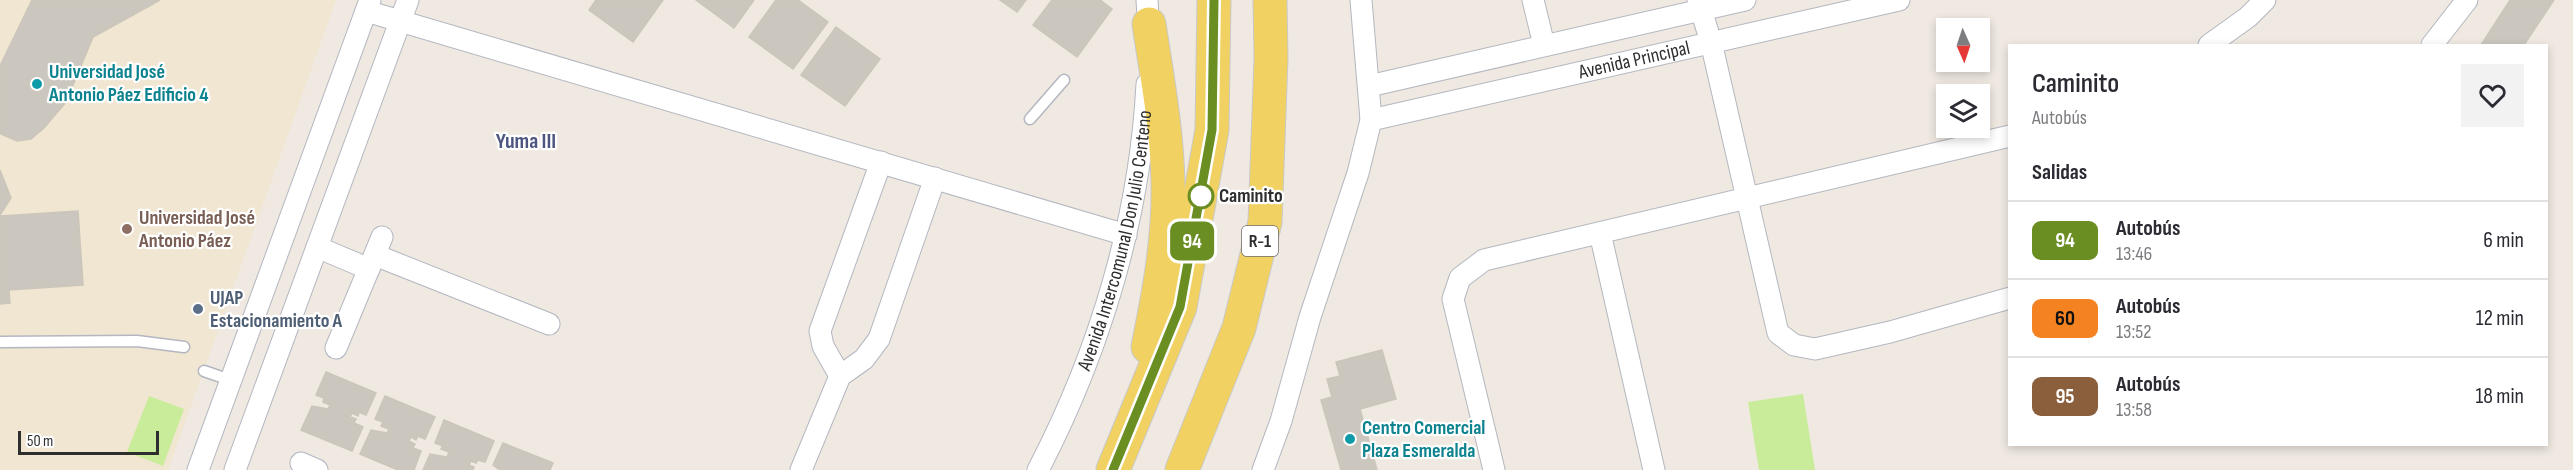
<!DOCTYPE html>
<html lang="es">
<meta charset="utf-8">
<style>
body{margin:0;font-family:"Sofia Sans Condensed",sans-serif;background:#f2f2f3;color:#2b2b33;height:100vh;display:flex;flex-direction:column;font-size:22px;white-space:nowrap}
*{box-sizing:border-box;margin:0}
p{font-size:20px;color:#7c7c81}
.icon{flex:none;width:33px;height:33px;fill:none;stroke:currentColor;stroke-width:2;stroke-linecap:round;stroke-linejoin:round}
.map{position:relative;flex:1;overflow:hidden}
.details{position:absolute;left:2008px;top:44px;width:540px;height:402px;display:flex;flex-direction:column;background:#fff;border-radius:0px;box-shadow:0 3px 9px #0003}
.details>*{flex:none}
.badge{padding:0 12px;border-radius:9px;font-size:21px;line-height:39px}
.needle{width:39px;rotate:177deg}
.fabs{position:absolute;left:1936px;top:18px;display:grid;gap:12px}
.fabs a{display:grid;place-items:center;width:54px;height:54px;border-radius:0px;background:#fff;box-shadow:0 3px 9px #0003;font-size:30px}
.scale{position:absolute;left:18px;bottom:15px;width:141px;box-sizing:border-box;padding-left:6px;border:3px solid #2e2e2e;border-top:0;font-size:16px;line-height:21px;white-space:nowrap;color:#2e2e2e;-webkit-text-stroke:4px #fff;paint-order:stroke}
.map>.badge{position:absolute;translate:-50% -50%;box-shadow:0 0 0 3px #fff}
h2{padding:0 24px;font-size:22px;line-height:54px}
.round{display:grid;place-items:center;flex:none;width:63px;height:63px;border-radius:0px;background:#f2f2f3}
.head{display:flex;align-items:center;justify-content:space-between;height:102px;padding:0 24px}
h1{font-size:28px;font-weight:600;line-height:45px}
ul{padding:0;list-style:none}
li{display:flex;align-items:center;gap:18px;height:78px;padding:0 24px;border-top:2px solid #e1e1e2}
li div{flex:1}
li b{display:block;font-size:22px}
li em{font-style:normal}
li .badge{min-width:66px;font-weight:700;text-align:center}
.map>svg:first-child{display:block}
</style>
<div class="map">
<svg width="2573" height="470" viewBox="0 0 2573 470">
<rect width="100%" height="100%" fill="#efe9e1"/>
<path fill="#f0e6d1" d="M0,0H336L168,470H0Z"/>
<g fill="#c9ec9a">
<path d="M1803,394L1815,470H1759L1748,402Z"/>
<path d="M149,396L184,409L163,466L127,452Z"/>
</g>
<g fill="#cbc7bf" stroke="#cbc5ba" stroke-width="1.5">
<path d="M32,0H160L93,37L66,102L44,128L31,139L17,141L1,134L0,131V66Z"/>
<path d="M596,0H663L633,42L589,10Z"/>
<path d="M696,0H754L734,28Z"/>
<path d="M776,0H798L828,22L793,69L749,37Z"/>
<path d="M1000,0H1026L1017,12Z"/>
<path d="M1052,0H1100L1112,9L1077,57L1033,25Z"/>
<path d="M2510,0H2554L2524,45H2481Z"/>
<path d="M836,27L880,59L845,106L801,75Z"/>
<path d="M0,170L11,198L0,215Z"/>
<path d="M78,211L83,285L9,290L10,303L0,304V216Z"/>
<path d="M1382,350L1396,399L1360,409L1377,470H1341L1321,400L1332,397L1327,379L1340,376L1336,362Z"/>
<path d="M326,372L376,393L366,415L359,412L358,416L352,413L350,417L356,419L354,423L363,427L352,451L301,430L312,406L328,409L330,405L323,402L324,398L316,395Z"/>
<path d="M385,396L435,417L425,439L418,436L416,440L411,437L409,441L415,444L413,448L421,451L414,470H398L360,454L371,430L387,433L389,429L381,426L383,422L375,419Z"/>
<path d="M444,420L494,441L485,462L478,460L476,463L471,461L469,465L474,467L473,470H423L430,454L447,457L449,452L441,449L443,446L435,443Z"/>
<path d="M503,443L553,463L550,470H500L493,465Z"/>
</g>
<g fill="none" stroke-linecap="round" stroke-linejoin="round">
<g stroke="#b4b7c1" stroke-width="13">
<g id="lane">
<path d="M1030,119L1064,80"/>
<path d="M0,342L137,341L184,347"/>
<path d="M204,371L230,380"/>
</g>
</g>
<g stroke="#b4b7c1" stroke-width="23">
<g id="street">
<path d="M1147,0L1149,35"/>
<path d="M1533,0L1544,45"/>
<path d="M1698,0L1711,42L1778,333L1794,345L1815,349L1890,332L2010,298"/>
<path d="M366,11L1126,235"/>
<path d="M2209,45L2248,17L2265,0"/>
<path d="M2432,45L2467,0"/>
<path d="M1369,86L1745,0"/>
<path id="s1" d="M1371,120L1899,0"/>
<path d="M1600,233L1654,470"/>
<path d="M317,247L369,269"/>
<path d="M375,255L549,324"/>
<path d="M336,348L382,237"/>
<path d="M840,376L823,346L820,331L881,162"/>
<path d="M301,463L317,470"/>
<path d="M198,470L370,0"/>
<path d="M235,470L408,0"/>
<path d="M801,470L840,376L864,359L879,339L935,178"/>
<path id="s2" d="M1038,470C1100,351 1140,218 1147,84"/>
<path d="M1263,470L1281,421L1310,317L1358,173L1371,120L1361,0"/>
<path d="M1494,470L1453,299L1460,278L1484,260L2010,136"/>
</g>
</g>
<g stroke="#c9c9c9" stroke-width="35">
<g id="primary">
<path d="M1148,347C1159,293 1169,239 1168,184C1167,130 1157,77 1149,24"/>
<path d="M1113,470L1180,307L1212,130L1214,0"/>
<path d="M1182,470L1239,328L1265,222L1271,58L1270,0"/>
</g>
</g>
<use href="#lane" stroke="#fff" stroke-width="10"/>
<use href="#street" stroke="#fff" stroke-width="21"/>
<use href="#primary" stroke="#f2d163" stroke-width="33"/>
</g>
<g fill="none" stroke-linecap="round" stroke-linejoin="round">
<g stroke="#fff" stroke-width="14">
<path id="line" d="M1113,470L1180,307L1212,130L1214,0"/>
</g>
<use href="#line" stroke="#6b8e23" stroke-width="9"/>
</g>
<g fill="#0f9aa8" stroke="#fff" stroke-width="2">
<circle cx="37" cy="84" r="6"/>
<circle cx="1350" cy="439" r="6"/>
</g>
<circle fill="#fff" stroke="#6b8e23" stroke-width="3" cx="1201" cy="196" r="12"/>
<circle fill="#8d6e63" stroke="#fff" stroke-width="2" cx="127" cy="229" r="6"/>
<circle fill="#5c6f8a" stroke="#fff" stroke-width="2" cx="198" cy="309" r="6"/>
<g text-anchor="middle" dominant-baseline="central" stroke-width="4.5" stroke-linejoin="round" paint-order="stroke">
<rect fill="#fff" stroke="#6d6d6d" stroke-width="1.5" x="1242" y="226" width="36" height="30" rx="4.5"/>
<g font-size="18" font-weight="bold" fill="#2e2e2e">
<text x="1260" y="241">R-1</text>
</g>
<g font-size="20" fill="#2e2e2e" stroke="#fff">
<text stroke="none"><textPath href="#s1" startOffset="270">Avenida Principal</textPath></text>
<text stroke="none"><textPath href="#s2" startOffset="244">Avenida Intercomunal Don Julio Centeno</textPath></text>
</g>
<g font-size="20" font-weight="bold" fill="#0d838f" stroke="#fff" text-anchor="start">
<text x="49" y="72">Universidad José<tspan x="49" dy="23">Antonio Páez Edificio 4</tspan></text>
<text x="1362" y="428">Centro Comercial<tspan x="1362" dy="23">Plaza Esmeralda</tspan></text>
</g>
<g font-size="20" font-weight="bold" fill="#2e2e2e" stroke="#fff" text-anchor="start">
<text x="1219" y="196">Caminito</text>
</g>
<g font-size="20" font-weight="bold" fill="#785e54" stroke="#fff" text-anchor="start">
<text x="139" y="218">Universidad José<tspan x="139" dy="23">Antonio Páez</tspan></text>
</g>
<g font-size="20" font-weight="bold" fill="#4e5e75" stroke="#fff" text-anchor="start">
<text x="210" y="298">UJAP<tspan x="210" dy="23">Estacionamiento A</tspan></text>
</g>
<g font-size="22" font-weight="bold" fill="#4d5680" stroke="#fff">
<text x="526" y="141">Yuma III</text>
</g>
</g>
</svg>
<div class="fabs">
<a><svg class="needle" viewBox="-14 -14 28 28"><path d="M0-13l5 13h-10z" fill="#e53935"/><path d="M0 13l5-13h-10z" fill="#7c7c81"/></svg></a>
<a><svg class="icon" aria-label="layers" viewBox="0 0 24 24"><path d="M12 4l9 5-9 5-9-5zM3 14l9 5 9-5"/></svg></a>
</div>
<div class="scale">50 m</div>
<b class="badge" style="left:1192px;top:241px;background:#6b8e23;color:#fff">94</b>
<section class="details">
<div class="head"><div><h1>Caminito</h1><p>Autobús</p></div><a class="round"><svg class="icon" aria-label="heart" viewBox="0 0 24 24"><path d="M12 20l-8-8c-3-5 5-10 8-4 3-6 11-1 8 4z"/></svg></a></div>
<h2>Salidas</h2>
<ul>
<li><span class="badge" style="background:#6b8e23;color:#fff">94</span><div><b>Autobús</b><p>13:46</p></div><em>6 min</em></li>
<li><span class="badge" style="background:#f58220;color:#111">60</span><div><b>Autobús</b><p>13:52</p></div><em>12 min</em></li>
<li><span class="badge" style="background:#8b5e3c;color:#fff">95</span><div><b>Autobús</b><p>13:58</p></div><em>18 min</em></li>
</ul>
</section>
</div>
